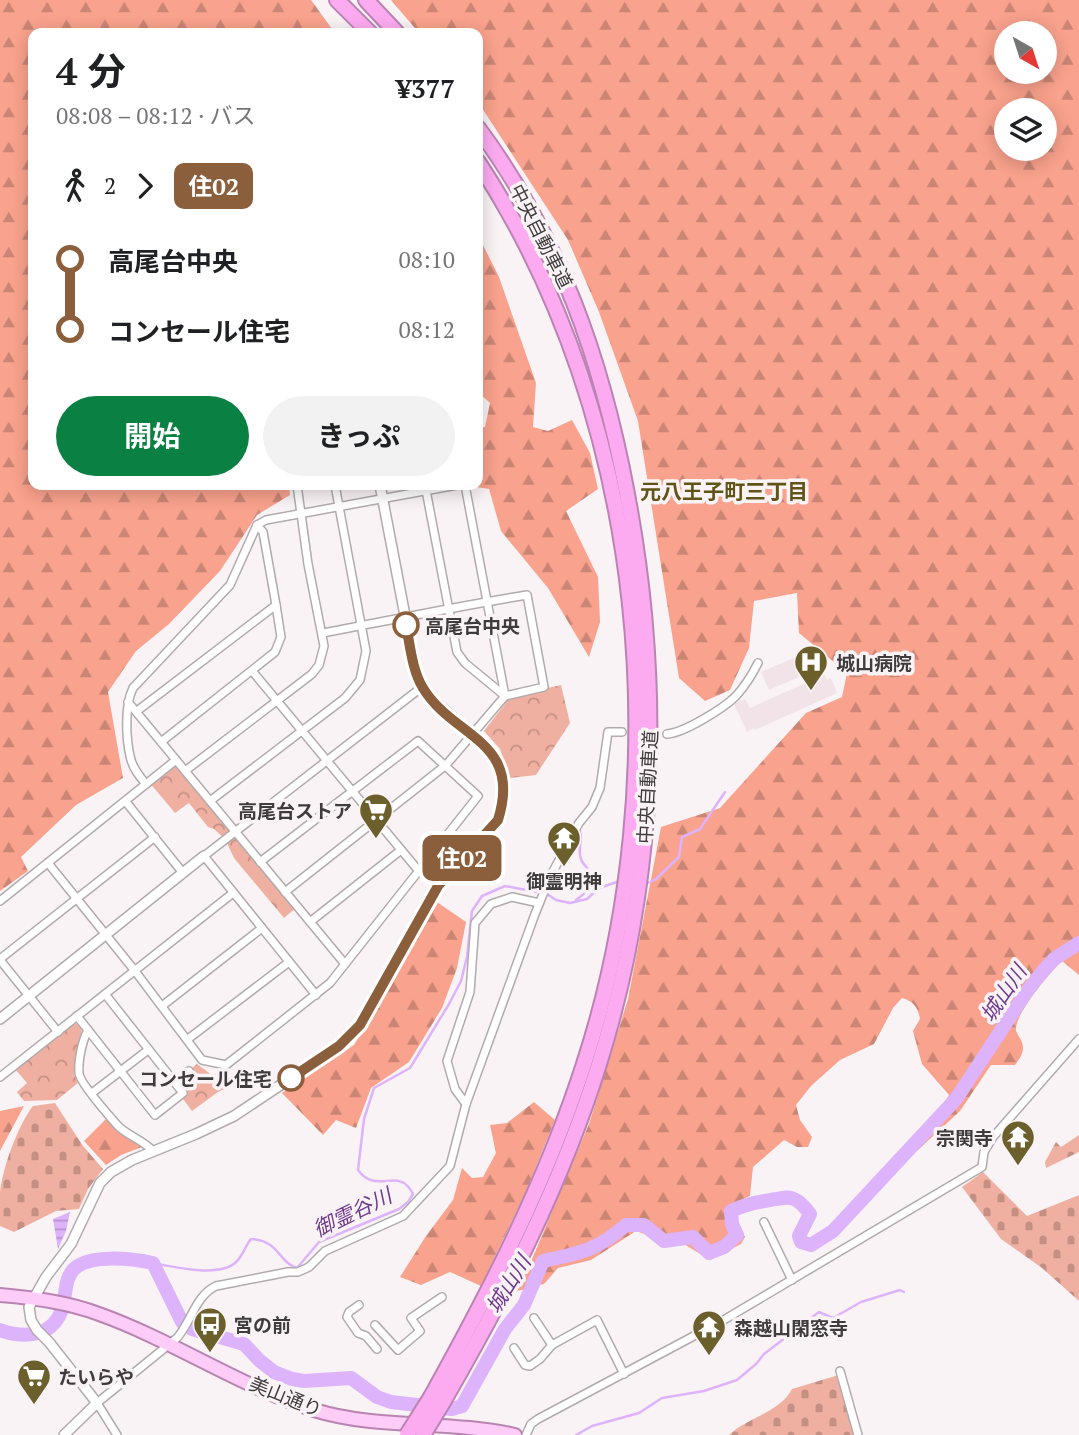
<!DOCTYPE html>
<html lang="ja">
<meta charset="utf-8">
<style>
body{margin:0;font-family:"PT Serif","Noto Sans JP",serif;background:#f2f2f2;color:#202124;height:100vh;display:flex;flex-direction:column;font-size:26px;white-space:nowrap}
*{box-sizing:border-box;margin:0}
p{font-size:23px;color:#757577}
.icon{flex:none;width:38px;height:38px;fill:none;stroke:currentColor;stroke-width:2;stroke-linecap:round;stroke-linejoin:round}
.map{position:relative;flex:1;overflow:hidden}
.details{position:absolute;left:28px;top:28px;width:455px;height:462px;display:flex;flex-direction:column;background:#fff;border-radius:14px;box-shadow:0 4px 18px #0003}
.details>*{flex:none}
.badge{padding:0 14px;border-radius:10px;font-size:24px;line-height:46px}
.needle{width:46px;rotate:141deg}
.buttons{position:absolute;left:994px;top:21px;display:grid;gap:14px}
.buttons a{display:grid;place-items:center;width:63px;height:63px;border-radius:50%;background:#fff;box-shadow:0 4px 18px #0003;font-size:35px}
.map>.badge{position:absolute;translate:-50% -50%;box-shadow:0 0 0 4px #fff}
.legs{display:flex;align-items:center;gap:10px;height:77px;padding:0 28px;font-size:23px}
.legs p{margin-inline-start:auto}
.overview{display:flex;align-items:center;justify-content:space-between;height:119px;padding:0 28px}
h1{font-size:38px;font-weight:700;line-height:52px}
.primary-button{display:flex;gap:14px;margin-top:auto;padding:14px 28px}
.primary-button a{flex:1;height:80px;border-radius:42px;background:#0b8043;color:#fff;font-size:28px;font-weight:700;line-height:80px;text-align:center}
.primary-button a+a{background:#f2f2f2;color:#202124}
ul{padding:0 28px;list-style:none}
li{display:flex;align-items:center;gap:24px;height:70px;font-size:26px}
li i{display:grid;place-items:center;width:10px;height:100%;margin:0 9px;background:currentColor}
li i::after{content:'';width:18px;height:18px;margin:-9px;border:5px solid;border-radius:50%;background:#fff}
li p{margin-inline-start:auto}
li:first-child i{background:linear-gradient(#0000 50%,currentColor 0)}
li:last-child i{background:linear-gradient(currentColor 50%,#0000 0)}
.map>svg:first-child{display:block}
</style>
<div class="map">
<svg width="1079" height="1435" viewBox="0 0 1079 1435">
<defs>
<pattern id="forest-firs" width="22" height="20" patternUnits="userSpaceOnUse" patternTransform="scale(1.75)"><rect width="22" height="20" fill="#f9a28d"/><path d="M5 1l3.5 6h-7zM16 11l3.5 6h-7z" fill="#cb8574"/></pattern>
<pattern id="cemetery-stones" width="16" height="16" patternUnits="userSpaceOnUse" patternTransform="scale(1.75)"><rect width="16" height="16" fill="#f0b0a1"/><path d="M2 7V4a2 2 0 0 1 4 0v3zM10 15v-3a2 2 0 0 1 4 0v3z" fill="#c49084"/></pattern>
<pattern id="park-crowns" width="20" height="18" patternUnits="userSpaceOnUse" patternTransform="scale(1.75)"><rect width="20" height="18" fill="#f0b0a1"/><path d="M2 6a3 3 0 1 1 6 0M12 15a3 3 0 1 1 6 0" fill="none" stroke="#c49084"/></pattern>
<pattern id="water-rules" width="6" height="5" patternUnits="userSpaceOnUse" patternTransform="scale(1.75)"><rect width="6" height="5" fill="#ddb3fb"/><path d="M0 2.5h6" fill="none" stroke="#b593cc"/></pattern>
</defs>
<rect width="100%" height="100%" fill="#faf3f6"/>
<path fill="#f1e3e8" d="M810,651L818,669L811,672L814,678L824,674L827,680L831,678L837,693L755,730L754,728L747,732L734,704L745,699L750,708L810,681L806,674L769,690L761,672Z"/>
<g fill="url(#forest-firs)" fill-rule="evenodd">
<path d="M0,0H311L335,33H33V485H289L290,495L257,515L220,571L169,624L136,651L108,692L123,778L76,805L21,857L28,871L0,891Z"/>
<path d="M391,0H1079V975L1062,961C1051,971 1014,1015 1016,1030C1016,1032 1020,1038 1021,1040C1026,1050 1021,1057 1015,1065H991L960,1111L918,1150L917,1147L949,1095L922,1064L913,1031L920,1019C918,1008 914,1001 902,998L893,1008L874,1044L840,1060L811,1086L796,1105L800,1120L812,1137L808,1147H797L784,1140L753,1167L750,1196L734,1203L735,1220L745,1237L741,1244L710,1260L684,1244H672L636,1231L591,1260L558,1268L544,1284L517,1291L515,1289L530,1264L589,1124L628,999L661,827L720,808L806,713L842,697L847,673L799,633L797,593L754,601L749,648L730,690L705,701L679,678L638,421L599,312L568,240L478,102V33H419ZM1006,33H1045V72H1006ZM1006,110H1045V149H1006Z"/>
<path d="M478,235L499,277L536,383L533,427L548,431L572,420L590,453L598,489L566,511L598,577L600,622L589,657L548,588L501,531L489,489L470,486L478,485V428L485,427L490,403L478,392Z"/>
<path d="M434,900L466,922L457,968L442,1008L409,1062L371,1088L356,1128L336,1120L323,1135L282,1093L354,1045L384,997Z"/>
<path d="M534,1102L555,1120L525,1194L481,1286L450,1272L421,1285L400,1277L426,1236L453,1200L462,1168L472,1178L483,1177L496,1153L490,1125L507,1123Z"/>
<path d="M24,1106L0,1151V1111Z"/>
<path d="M108,1117L116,1128L142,1147L121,1155L106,1165L84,1141Z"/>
</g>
<g fill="url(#cemetery-stones)">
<path d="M55,1103L83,1146L103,1169L88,1189L79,1209L56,1211L14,1232L0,1226C0,1215 0,1203 0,1193C2,1169 18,1125 33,1106Z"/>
<path d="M1079,1135V1152L1046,1168L1045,1162L1056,1142L1061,1147Z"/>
<path d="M983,1172L1027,1216L1079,1195V1301L1042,1268L1001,1239L962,1187Z"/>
<path d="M842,1374L858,1435H729C749,1417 780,1412 792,1389Z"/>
</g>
<g fill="url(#park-crowns)">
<path d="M561,685L570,723L536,775L510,778L500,749L484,731L511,696Z"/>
<path d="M176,760L297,907L284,918L234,858L225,839L214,829L208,827L189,803L175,813L149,782Z"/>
<path d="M74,1022L82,1028L74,1075L79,1082L57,1100L24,1101L17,1092L27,1083L15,1069Z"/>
<path d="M197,1064L212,1075L224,1072L237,1083L218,1092L192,1111L180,1095L175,1082Z"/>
</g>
<path fill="url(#water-rules)" d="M70,1212L66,1231L58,1249L53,1219Z"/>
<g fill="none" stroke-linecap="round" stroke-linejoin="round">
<g stroke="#ddb3fb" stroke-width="2.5">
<path d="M575,822C587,840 576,844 581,859C583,865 588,868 591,873C597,885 584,894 576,900"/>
<path d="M644,885L656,879L679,857L682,837L700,829L725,792"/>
<path d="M153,1263C173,1267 220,1278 236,1262C243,1256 245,1246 251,1239C280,1241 277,1261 297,1268L319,1242L399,1209L408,1202L413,1194C399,1165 377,1196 358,1170L364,1119L374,1088L410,1068L449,1004L461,981L467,957L472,911L482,896L505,886L547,894L556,900L570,903L587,899L599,888L620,881"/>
<path d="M458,1407L463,1411"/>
<path d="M576,1435L592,1426L639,1413L662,1398L704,1391L737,1380L756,1364L764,1354L819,1312L833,1318L861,1302L900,1290L904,1292"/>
</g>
<path stroke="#ddb3fb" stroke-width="14" d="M0,1330C23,1338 50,1338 61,1312C67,1298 63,1282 73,1270C88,1253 134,1259 153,1263L182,1322L192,1329L244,1344L259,1360L274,1372L292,1379L304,1381L351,1378L377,1397L391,1402L452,1409L462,1406L505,1329L524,1305L543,1261C580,1253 596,1251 626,1225H644L664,1241L693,1237L709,1253L724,1247L737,1235L732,1224L731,1211C742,1206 752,1203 765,1201C788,1197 794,1192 810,1214L799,1236L801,1242L811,1245L833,1231L956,1099L1027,991L1043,971L1054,959L1079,943"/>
<g stroke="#b1abad" stroke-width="10">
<g id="minor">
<path d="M323,633C391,620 459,606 527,595L544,687L505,696L465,663L457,652L425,485"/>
<path d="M253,672L418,870"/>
<path d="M128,702L345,964"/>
<path d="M137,711L276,605L263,532L257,525"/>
<path d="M667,734C684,733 724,708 736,696C745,686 752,675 758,663"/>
<path d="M161,742L275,652L281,637L276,605"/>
<path d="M185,771L312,674L319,665L324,646L308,564L297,485"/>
<path d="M146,784C140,777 134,770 131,760C126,741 124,706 133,688L230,585L257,525L266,520L457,485"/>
<path d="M210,801L345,698L360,680L366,651L335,485"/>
<path d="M126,802L183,873"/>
<path d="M48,863L135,971L202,1060L226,1065L330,983L478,796L418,741L260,862"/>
<path d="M285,892L446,765L505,696L465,485"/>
<path d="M0,901L176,760"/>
<path d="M310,922L401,850"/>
<path d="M0,959L155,837"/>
<path d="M0,960L58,1032"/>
<path d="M316,995L204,856L422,687"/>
<path d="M162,1006L262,928"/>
<path d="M77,1016L155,1115L183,1093L105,994"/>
<path d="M88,1030C82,1041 78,1061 79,1073C79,1082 111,1118 118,1126C128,1136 143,1140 153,1151"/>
<path d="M188,1039L289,962"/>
<path d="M0,1077L233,893"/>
<path d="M175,1082L189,1071"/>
<path d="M92,1093L148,1050"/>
<path d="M466,1104L455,1089L447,1061L470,992L475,923L491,904L512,897L539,903"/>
<path d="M764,1222L792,1280"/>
<path d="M359,1305L349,1312L347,1317L358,1333L366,1336L377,1349"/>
<path d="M534,1318L552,1345"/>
<path d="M375,1325L398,1350L420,1331L411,1318L442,1297"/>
<path d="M514,1348L525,1365L530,1366L540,1359L552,1345L597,1320L624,1374"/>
<path d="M840,1371L858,1435"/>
<path d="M117,1435L97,1403L177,1338C191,1322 196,1295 216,1286L288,1272H298L309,1267L325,1251L403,1216L450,1166L466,1104L535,914L550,877L579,823L592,807L600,788L608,732H622"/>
<path d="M526,1435L531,1424L538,1419L722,1321L982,1167L984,1152L993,1137L1079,1039"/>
</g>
</g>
<g stroke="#b1abad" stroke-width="12">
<g id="tertiary">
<path d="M0,1019L204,856"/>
<path d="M64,1435L97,1403L49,1342L37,1330L31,1320L29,1307L46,1277L71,1244L100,1183L111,1172L132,1160L196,1134L234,1116L339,1046L367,1016L438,886L498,819L504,791L497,762L477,739L431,698L422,687L415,668L380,485"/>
</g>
</g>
<g stroke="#ba84b2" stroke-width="16">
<path id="primary" d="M0,1295C34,1298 67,1302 99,1314C172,1340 241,1387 314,1410C379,1430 449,1420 515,1435"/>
</g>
<g stroke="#ba84b2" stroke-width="18">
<g id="motorway">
<path d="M337,0L370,33"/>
<path d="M366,0L397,33"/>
<path d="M431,1397C491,1289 546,1182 584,1064C678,775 647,419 478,162"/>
<path d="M443,1402C505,1295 562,1183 599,1064C657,879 663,684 627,494C602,360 560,239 478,128"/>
</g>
</g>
<use href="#minor" stroke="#fff" stroke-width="7"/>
<use href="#tertiary" stroke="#fff" stroke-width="9"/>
<use href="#primary" stroke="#fdcdf7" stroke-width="12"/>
<use href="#motorway" stroke="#fcabf1" stroke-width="14"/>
<g stroke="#ba84b2" stroke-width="18" stroke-linecap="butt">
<g id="motorway-bridge">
<path d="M407,1435L431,1397"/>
<path d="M423,1435L443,1402"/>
</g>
</g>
<use href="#motorway-bridge" stroke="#fcabf1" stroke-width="14"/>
</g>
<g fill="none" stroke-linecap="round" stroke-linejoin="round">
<g stroke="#fff" stroke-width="16">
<path id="line-1" d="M291,1078L339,1046L360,1025L438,886L498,820C523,740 453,738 423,688C412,670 410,645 406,625"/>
</g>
<use href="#line-1" stroke="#8b5e3c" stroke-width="10"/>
</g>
<defs>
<g id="hospital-pin" transform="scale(1.75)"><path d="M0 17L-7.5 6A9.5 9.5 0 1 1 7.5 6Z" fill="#6b602c" stroke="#faf3f6"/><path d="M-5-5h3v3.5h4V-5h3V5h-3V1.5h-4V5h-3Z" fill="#fff"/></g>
<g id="supermarket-pin" transform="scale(1.75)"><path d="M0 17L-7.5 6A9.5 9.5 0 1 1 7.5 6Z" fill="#6b602c" stroke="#faf3f6"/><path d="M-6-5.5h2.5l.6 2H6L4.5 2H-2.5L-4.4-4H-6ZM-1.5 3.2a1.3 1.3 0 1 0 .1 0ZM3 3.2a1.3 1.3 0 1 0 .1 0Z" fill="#fff"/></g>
<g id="temple-pin" transform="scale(1.75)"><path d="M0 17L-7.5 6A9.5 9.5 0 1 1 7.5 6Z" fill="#6b602c" stroke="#faf3f6"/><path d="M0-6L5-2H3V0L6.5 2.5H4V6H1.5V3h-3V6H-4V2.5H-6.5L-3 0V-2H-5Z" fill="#fff"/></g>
<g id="bus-pin" transform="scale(1.75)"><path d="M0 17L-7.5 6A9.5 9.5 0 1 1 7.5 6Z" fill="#6b602c" stroke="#faf3f6"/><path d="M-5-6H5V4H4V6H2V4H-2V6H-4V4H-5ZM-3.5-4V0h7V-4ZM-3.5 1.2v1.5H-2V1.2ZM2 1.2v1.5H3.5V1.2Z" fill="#fff"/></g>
</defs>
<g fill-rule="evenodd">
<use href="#hospital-pin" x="811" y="662"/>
<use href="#supermarket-pin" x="376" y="810"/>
<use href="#temple-pin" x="564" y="838"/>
<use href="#temple-pin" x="1018" y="1137"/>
<use href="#bus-pin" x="210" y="1324"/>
<use href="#temple-pin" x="709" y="1327"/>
<use href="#supermarket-pin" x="34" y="1376"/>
</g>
<g fill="#fff" stroke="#8b5e3c" stroke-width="3.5">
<circle cx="406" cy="625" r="12"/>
<circle cx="291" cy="1078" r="12"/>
</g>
<g text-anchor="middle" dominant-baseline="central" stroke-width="7" stroke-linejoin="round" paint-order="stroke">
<g font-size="19" fill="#3e3c3d" stroke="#faf3f6">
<text transform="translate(542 236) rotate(63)">中央自動車道</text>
<text transform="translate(647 787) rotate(-87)">中央自動車道</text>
<text transform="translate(286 1396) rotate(22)">美山通り</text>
</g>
<g font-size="19" font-weight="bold" fill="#3e3c3d" stroke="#faf3f6" text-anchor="start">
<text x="425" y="625">高尾台中央</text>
<text x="272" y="1078" text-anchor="end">コンセール住宅</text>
</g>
<g font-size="19" font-weight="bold" fill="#3e3c3d" stroke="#faf3f6" text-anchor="start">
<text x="836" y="662">城山病院</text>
<text x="352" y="810" text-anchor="end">高尾台ストア</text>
<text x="564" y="880" text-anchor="middle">御霊明神</text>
<text x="993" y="1137" text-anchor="end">宗関寺</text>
<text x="234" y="1324">宮の前</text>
<text x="734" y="1327">森越山閑窓寺</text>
<text x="58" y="1376">たいらや</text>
</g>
<g font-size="21" font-weight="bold" fill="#615417" stroke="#faf3f6">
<text x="724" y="491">元八王子町三丁目</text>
</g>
<g font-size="21" font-style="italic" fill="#6e3a8e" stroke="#faf3f6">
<text transform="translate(1003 993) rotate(-56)">城山川</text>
<text transform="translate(352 1212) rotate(-26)">御霊谷川</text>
<text transform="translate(508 1284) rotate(-58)">城山川</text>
</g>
</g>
</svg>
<div class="buttons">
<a><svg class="needle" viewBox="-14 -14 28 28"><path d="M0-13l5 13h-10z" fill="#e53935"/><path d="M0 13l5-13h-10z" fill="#757577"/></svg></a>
<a><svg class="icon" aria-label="layers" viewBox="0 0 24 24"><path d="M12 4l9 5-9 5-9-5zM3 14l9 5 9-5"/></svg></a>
</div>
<b class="badge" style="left:462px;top:858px;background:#8b5e3c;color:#fff">住02</b>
<section class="details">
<div class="overview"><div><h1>4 分</h1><p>08:08 – 08:12 · バス</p></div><b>¥377</b></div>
<div class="legs"><svg class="icon" aria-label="walk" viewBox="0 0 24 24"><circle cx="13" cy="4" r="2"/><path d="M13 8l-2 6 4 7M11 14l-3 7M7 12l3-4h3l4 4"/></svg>2<svg class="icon" aria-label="forward" viewBox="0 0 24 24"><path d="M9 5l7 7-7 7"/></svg><b class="badge" style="background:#8b5e3c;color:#fff">住02</b></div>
<ul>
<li><i style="color:#8b5e3c"></i><b>高尾台中央</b><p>08:10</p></li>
<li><i style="color:#8b5e3c"></i><b>コンセール住宅</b><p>08:12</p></li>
</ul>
<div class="primary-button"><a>開始</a><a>きっぷ</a></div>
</section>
</div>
